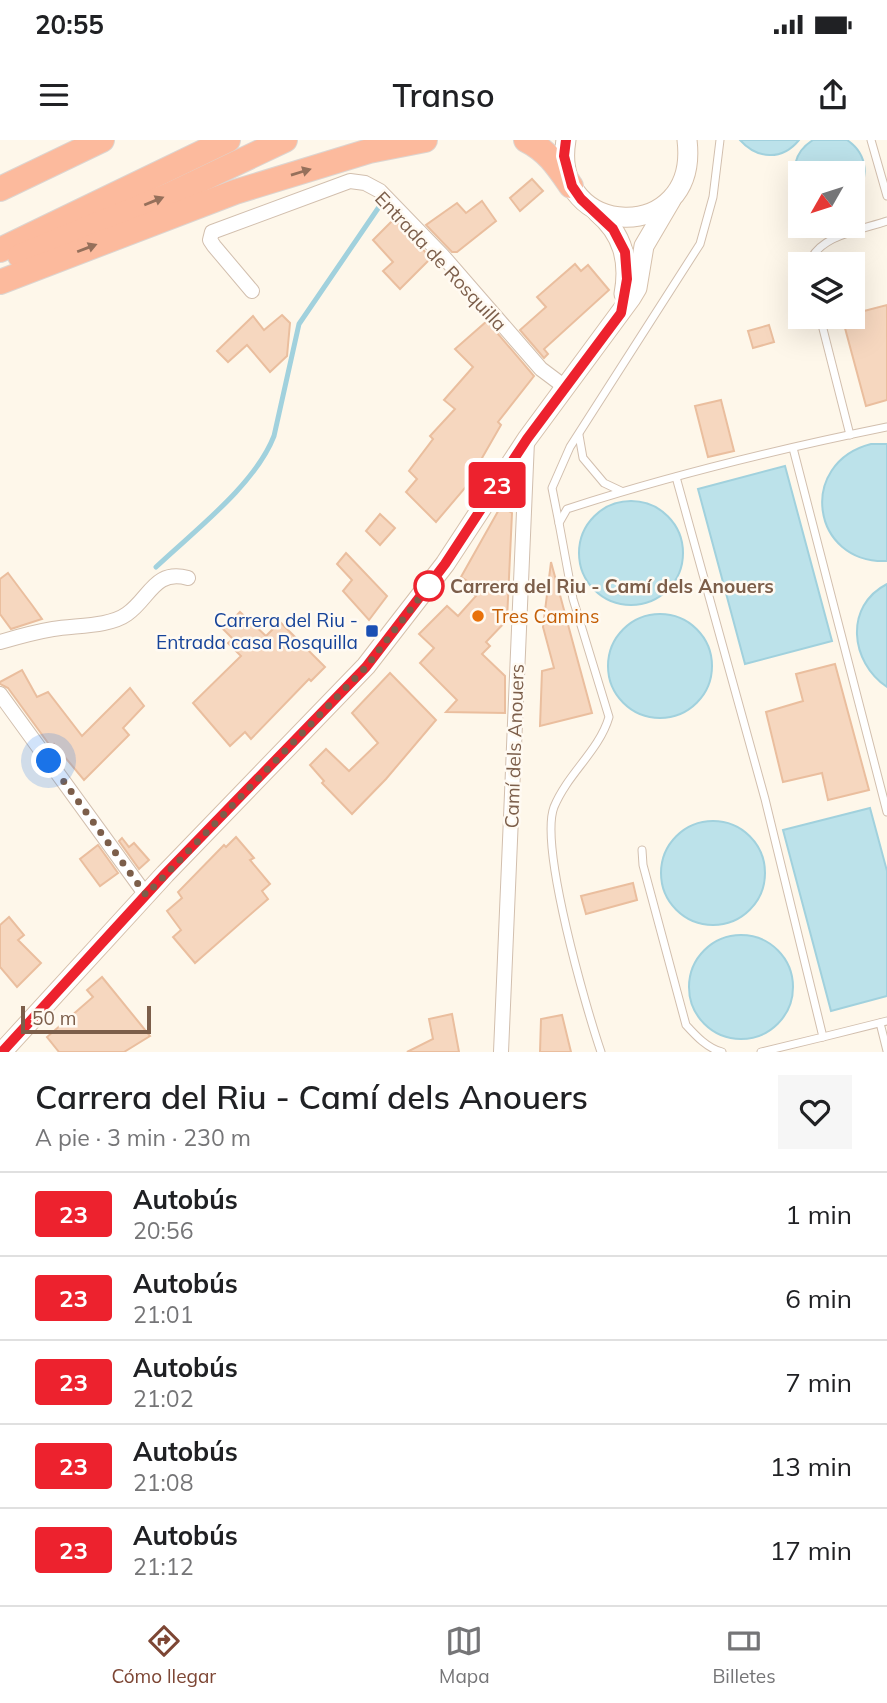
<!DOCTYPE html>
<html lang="es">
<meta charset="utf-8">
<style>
body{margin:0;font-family:Mulish,sans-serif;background:#f6f6f6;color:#202124;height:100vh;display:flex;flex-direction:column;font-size:26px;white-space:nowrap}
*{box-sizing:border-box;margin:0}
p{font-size:23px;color:#757577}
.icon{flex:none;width:38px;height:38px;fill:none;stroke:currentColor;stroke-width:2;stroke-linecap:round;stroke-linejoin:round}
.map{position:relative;height:912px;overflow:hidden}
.drawer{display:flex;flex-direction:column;background:#fff;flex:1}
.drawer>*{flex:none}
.badge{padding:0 14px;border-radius:5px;font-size:24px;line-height:46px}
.needle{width:46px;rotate:231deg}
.controls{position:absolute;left:788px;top:21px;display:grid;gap:14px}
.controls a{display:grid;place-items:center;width:77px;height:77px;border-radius:0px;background:#fff;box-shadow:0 7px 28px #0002;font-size:35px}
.scale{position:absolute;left:21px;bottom:18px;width:130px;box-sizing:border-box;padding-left:7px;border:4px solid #7c5e4a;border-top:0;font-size:19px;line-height:24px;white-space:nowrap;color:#7c5e4a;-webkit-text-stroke:5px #fffaf2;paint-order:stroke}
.you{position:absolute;width:35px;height:35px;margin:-18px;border:5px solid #fff;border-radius:50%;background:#1a73e8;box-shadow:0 0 0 10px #1a73e833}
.map>.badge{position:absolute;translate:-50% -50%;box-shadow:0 0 0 4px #fff}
.round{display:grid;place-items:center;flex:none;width:74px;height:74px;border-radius:0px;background:#f6f6f6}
.head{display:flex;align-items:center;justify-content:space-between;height:119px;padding:0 35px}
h1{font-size:33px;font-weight:600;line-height:52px}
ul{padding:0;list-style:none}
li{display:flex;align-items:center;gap:21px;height:84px;padding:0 35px;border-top:2px solid #e0e0e0}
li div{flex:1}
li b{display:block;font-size:26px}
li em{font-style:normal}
li .badge{min-width:77px;font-weight:700;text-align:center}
.status{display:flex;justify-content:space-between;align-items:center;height:49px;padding:0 35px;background:#fff;direction:ltr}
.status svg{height:19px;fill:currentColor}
header{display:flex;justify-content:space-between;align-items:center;height:91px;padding:0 35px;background:#fff;font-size:32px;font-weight:600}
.tabs{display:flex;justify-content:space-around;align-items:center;height:98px;border-top:2px solid #e0e0e0;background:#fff;font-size:19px;color:#757577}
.tabs a{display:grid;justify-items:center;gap:4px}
.tabs .selected{color:#7d4634}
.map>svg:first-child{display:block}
</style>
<div class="status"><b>20:55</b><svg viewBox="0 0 49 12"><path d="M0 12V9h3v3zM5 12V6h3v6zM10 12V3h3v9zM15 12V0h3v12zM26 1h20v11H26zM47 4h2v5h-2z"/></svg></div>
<header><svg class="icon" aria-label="menu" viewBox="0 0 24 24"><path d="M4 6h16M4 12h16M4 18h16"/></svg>Transo<svg class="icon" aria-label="share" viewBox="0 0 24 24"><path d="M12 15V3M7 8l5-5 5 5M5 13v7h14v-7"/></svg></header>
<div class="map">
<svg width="887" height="912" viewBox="0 0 887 912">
<rect width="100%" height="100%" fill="#fef7ea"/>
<g fill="#bce2ea" stroke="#a1d1dd" stroke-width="2">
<path d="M740,0H799C782,21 757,19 740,0Z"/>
<path d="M813,0H847C868,14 871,41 852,58V33H800V50C790,31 794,12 813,0Z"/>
<path d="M871,304H887V421C811,424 797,323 871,304Z"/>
<path d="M785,326L832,501L745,524L698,349Z"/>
<circle cx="631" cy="413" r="52"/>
<path d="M887,444V547C850,522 844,466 887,444Z"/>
<circle cx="660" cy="526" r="52"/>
<path d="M870,668L887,731V856L831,871L783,690Z"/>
<circle cx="713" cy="733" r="52"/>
<circle cx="741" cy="847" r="52"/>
</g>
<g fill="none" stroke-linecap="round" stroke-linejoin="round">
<path stroke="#a1d1dd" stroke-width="5" d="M156,427C194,391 255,345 274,296L299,184L381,64"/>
</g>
<g fill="#f6d7bf" stroke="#eabe9e" stroke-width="2">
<path d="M532,39L543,51L520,71L510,58Z"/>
<path d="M482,61L496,81L457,112H452L426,85L457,63L466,73Z"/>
<path d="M394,79L431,118L400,149L383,131L393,122L373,100Z"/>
<path d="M575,124L581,131L588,125L609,150L544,209L548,214L544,218L520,190L546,167L537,157Z"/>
<path d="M852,146H857L864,171L887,165V260L866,266L842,177H852Z"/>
<path d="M282,175L290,183L287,216L270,232L247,205L228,222L217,211L253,176L264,190Z"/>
<path d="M487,181L534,236L498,282L501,285L482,318L487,322L436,382L406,352L417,339L409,331L433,299L430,296L455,269L444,260L473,227L455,209Z"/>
<path d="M769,185L774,202L753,208L748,191Z"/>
<path d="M721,260L734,311L708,317L695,266Z"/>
<path d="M501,366L512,373L507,480L486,502L490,506L482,514L505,536V573L446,572L457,560L420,523L434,508L419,494L447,466L458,476L476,456L468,450L472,444L461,437Z"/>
<path d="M380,374L395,388L380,405L366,391Z"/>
<path d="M346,413L387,456L369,480L343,451L352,440L337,424Z"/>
<path d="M551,422L592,573L540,586L542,531L554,528L543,487Z"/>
<path d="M8,433L32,465L42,479L11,489L0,474V439Z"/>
<path d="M240,472L266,496L280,482L325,527L311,541L309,539L251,599L245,592L230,606L193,563L241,516L228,503L233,499L223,489Z"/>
<path d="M835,524L869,650L828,660L822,633L783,642L766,572L803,561L796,534Z"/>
<path d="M22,530L37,557L48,552L82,596L130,548L144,566L123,588L129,595L84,640L54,604L51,607L8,548L0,544V542Z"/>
<path d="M390,533L436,580L386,639L352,674L322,643L324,641L310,625L326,609L349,631L378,603L352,573Z"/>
<path d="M236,697L254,718L250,720L270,744L262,751L268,759L195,823L173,797L181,790L167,771L182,758L178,752L224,705L226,707Z"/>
<path d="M122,698L129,707L134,703L149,720L139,729L119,701Z"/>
<path d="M98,705L118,733L100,746L80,719Z"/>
<path d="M633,743L637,760L586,774L581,756Z"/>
<path d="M9,777L24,795L18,800L41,823L17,847L0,827V785Z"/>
<path d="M102,837L150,896L124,912H59L47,897L93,857L87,850Z"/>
<path d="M452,874L459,912H407L433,899L429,879Z"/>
<path d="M562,875L571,912H540L541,879Z"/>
</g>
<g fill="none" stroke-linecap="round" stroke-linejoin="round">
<g stroke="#d2bfae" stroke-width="9">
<g id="lane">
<path d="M871,0L887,56"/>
<path d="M809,124C818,95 861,90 887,81"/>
<path d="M820,177L850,295"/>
<path d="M579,295L583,318L604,343L621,351"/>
<path d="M793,308L887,672"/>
<path d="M676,337L765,659L823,897L761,912"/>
<path d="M559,383L552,348L570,307L700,104L713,57L720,0"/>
<path d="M642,710L643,725L686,885C696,896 707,908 722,912"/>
<path d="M880,883L887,911"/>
<path d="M823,897L887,881"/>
<path d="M601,912C586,868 539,706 554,667C568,633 599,611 609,577L573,459L559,383L567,369C672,335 779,309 887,287"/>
</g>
</g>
<g stroke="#d2bfae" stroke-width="16">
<g id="street">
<path d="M252,151L214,106L210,100L212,92L350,41L365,43L380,51L442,115L541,229L565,247"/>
<path d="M0,502C17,497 35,492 53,489C75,485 109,487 127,474C150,458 154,429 188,438"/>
<path d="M0,554L146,755"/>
<path d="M501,912L527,301"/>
</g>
</g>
<g stroke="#d6c0ab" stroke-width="21">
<g id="secondary">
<path d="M566,0C549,100 700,106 687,0"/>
<path d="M597,72C623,94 630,121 624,154"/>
<path d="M2,912L165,734L366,526L445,424L527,299L631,158L637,148L644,106L671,60"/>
</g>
</g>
<g stroke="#ddd5d0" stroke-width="26">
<g id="highway">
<path d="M526,0C548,11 558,27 571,46"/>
<path d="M0,49L102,0"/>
<path d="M0,110L228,0"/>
<path d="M20,116L169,55L285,0"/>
<path d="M0,142L235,52L369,11L425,0"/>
</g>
</g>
<use href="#lane" stroke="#fff" stroke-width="7"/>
<use href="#street" stroke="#fff" stroke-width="14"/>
<use href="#secondary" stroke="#fff" stroke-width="19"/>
<use href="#highway" stroke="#fcba9d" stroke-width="24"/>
</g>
<defs><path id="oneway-solid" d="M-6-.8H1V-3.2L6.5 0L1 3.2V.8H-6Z" transform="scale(1.75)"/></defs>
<g fill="#96705b">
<use href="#oneway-solid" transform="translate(301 32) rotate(-17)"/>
<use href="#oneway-solid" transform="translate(154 61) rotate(-22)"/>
<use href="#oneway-solid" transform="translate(87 108) rotate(-21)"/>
</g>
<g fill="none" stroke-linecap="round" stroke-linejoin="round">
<g stroke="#fff" stroke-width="16">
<path id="line" d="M2,912L165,734L366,527L445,424L527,299L621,173L627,139L625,112L613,89L581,59L572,46L564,16L566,0"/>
</g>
<use href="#line" stroke="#ed222e" stroke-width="10"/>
<path stroke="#7c5e4a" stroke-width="7" stroke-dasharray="0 12.6" d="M49,621L146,755L366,527L431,443L429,446"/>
</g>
<circle fill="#fff" stroke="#ed222e" stroke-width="3.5" cx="429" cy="446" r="14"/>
<circle fill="#e8710a" stroke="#fffaf2" stroke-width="2.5" cx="478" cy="476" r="7"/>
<rect fill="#1a4fb4" stroke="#fffaf2" stroke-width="2.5" x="365" y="484" width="14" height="14" rx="3.5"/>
<g text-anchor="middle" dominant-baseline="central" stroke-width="5" stroke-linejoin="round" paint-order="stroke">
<g font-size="19" fill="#7c5e4a" stroke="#fffaf2">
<text transform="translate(441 121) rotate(47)">Entrada de Rosquilla</text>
<text transform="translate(514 606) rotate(-88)">Camí dels Anouers</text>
</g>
<g font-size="19" font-weight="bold" fill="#7c5e4a" stroke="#fffaf2" text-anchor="start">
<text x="450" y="446">Carrera del Riu - Camí dels Anouers</text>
</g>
<g font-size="19" fill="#c56008" stroke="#fffaf2" text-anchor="start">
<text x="492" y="476">Tres Camins</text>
</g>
<g font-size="19" fill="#164399" stroke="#fffaf2" text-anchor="end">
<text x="358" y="480">Carrera del Riu -<tspan x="358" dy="22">Entrada casa Rosquilla</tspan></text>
</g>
</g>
</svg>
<div class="controls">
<a><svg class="needle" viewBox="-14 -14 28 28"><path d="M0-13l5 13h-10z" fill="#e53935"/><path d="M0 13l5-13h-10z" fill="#757577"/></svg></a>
<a><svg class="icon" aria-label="layers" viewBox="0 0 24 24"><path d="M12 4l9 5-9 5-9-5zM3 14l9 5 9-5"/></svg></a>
</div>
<div class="scale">50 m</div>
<div class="you" style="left:49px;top:621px"></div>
<b class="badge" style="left:497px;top:345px;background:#ed222e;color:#fff">23</b>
</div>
<section class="drawer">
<div class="head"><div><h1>Carrera del Riu - Camí dels Anouers</h1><p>A pie · 3 min · 230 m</p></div><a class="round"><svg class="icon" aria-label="heart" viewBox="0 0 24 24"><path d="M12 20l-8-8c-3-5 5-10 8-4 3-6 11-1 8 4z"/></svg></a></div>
<ul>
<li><span class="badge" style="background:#ed222e;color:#fff">23</span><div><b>Autobús</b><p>20:56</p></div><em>1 min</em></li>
<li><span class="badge" style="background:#ed222e;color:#fff">23</span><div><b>Autobús</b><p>21:01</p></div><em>6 min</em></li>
<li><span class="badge" style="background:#ed222e;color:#fff">23</span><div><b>Autobús</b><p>21:02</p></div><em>7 min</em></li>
<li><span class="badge" style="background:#ed222e;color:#fff">23</span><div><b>Autobús</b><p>21:08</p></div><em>13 min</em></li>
<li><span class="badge" style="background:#ed222e;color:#fff">23</span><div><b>Autobús</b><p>21:12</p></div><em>17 min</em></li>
</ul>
</section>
<nav class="tabs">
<a class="selected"><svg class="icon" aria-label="directions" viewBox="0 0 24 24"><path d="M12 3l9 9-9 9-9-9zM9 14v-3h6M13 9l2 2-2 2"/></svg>Cómo llegar</a>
<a><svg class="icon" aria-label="map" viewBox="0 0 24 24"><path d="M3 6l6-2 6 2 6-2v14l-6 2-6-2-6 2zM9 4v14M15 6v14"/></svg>Mapa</a>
<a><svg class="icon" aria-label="tickets" viewBox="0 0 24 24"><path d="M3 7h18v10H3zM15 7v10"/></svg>Billetes</a>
</nav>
